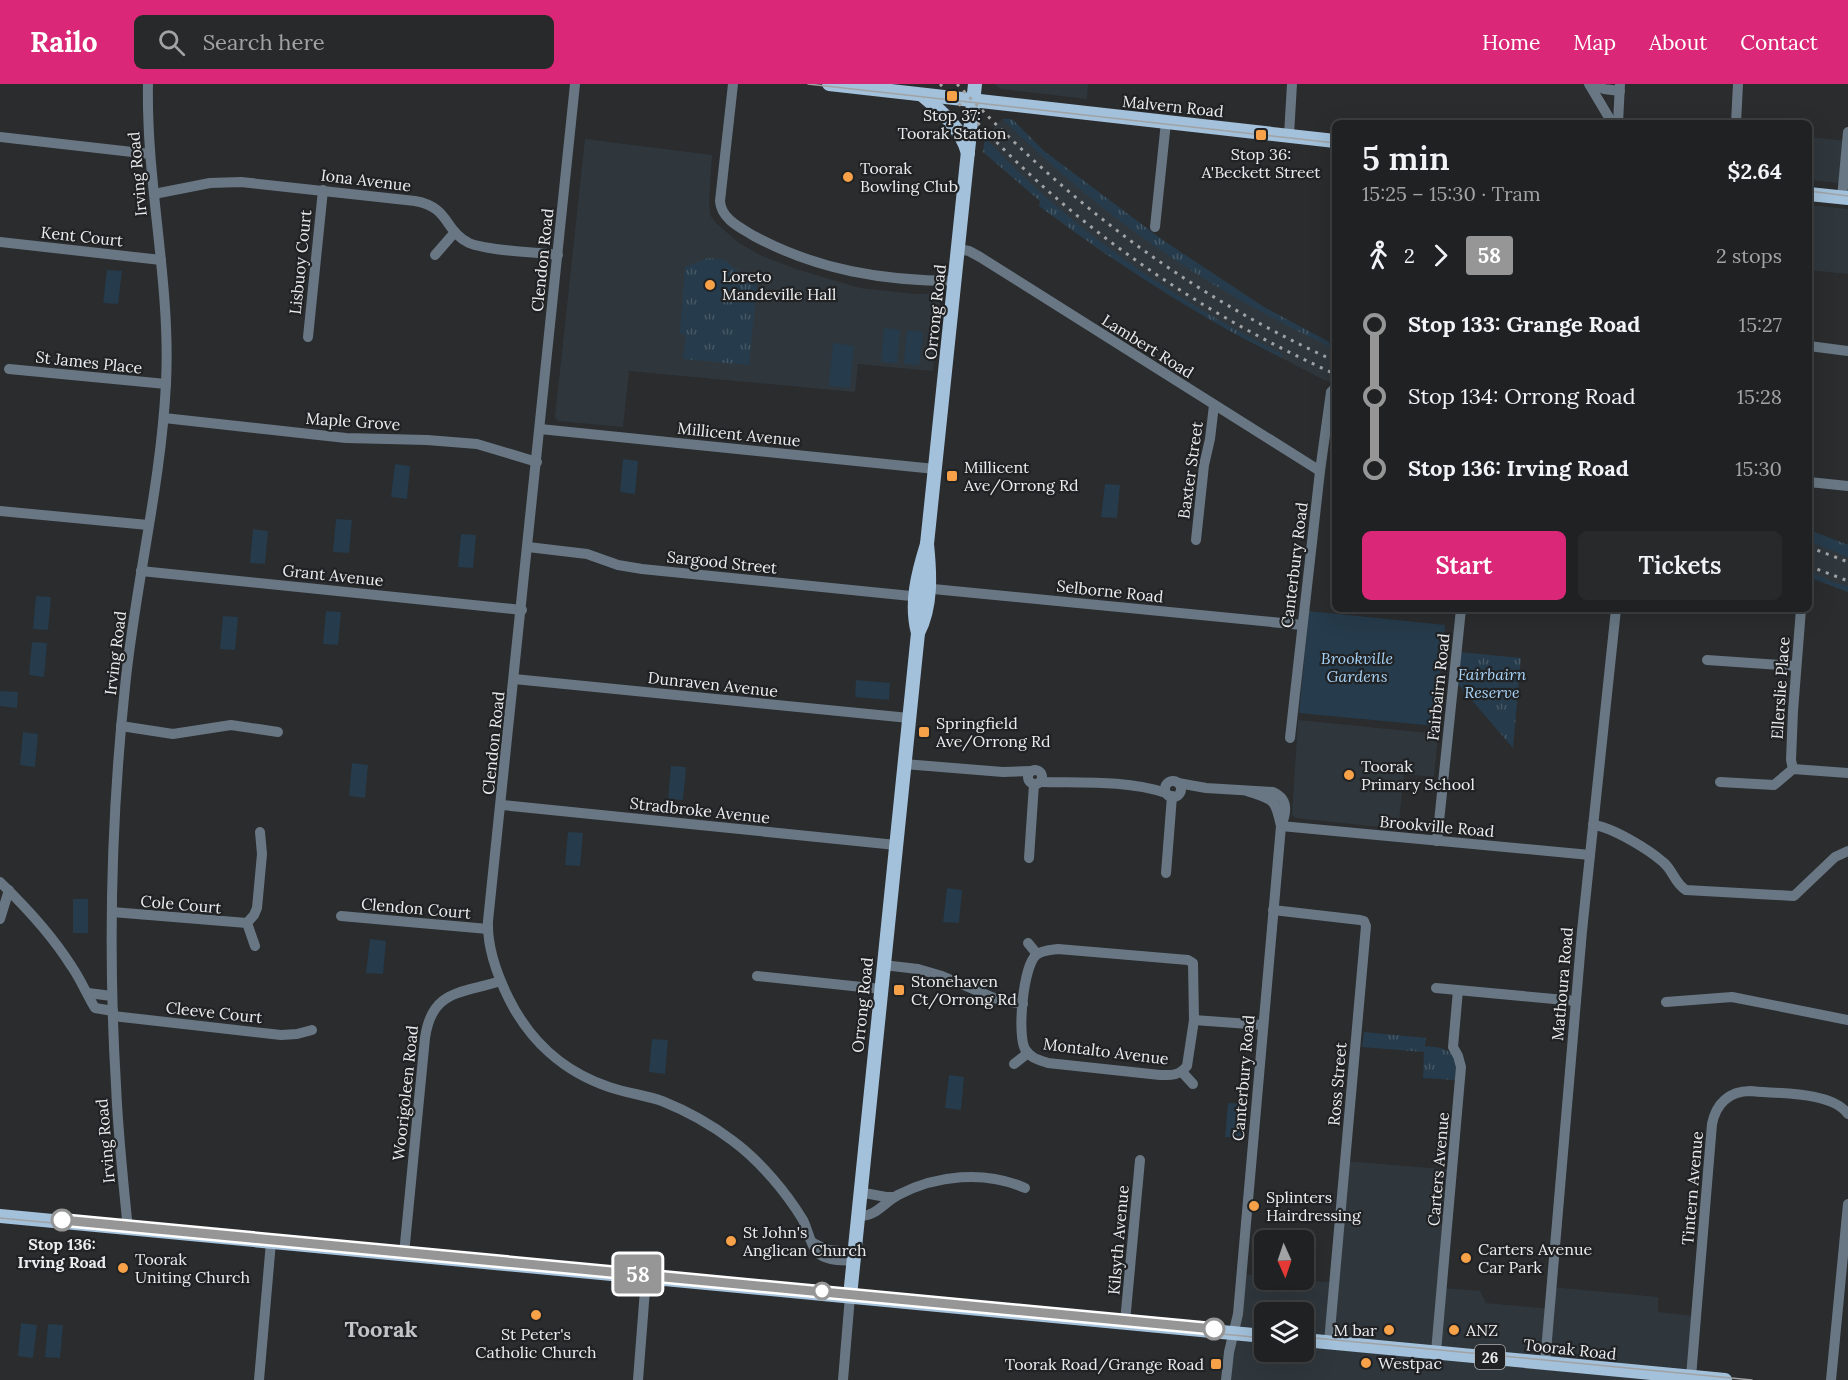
<!DOCTYPE html>
<meta charset="utf-8">
<style>
body{margin:0;font-family:Lora,serif;background:#28292a;color:#f1f3f6;height:100vh;display:flex;flex-direction:column;font-size:22px;white-space:nowrap}
*{box-sizing:border-box;margin:0}
p{font-size:20px;color:#a2a3a5}
.icon{flex:none;width:33px;height:33px;fill:none;stroke:currentColor;stroke-width:2;stroke-linecap:round;stroke-linejoin:round}
.map{position:relative;flex:1;overflow:hidden}
.sheet{position:absolute;left:1332px;top:36px;width:480px;height:492px;display:flex;flex-direction:column;background:#202122;border-radius:9px;box-shadow:0 6px 24px #0002,0 0 0 2px #3d3e40}
.sheet>*{flex:none}
.badge{padding:0 12px;border-radius:4px;font-size:21px;line-height:39px}
.needle{width:39px;rotate:177deg}
.buttons{position:absolute;left:1254px;top:1146px;display:grid;gap:12px}
.buttons a{display:grid;place-items:center;width:60px;height:60px;border-radius:9px;background:#202122;box-shadow:0 6px 24px #0002,0 0 0 2px #3d3e40;font-size:30px}
.map>.badge{position:absolute;translate:-50% -50%;box-shadow:0 0 0 3px #fff}
.legs{display:flex;align-items:center;gap:9px;height:66px;padding:0 30px;font-size:20px}
.legs p{margin-inline-start:auto}
.overview{display:flex;align-items:center;justify-content:space-between;height:102px;padding:0 30px}
h1{font-size:33px;font-weight:600;line-height:45px}
.button{display:flex;gap:12px;margin-top:auto;padding:12px 30px}
.button a{flex:1;height:69px;border-radius:9px;background:#db2777;color:#fff;font-size:24px;font-weight:600;line-height:69px;text-align:center}
.button a+a{background:#28292a;color:#f1f3f6}
ul{padding:0 30px;list-style:none}
li{display:flex;align-items:center;gap:21px;height:72px;font-size:22px}
li i{display:grid;place-items:center;width:9px;height:100%;margin:0 8px;background:currentColor}
li i::after{content:'';width:15px;height:15px;margin:-8px;border:4px solid;border-radius:50%;background:#202122}
li p{margin-inline-start:auto}
li:first-child i{background:linear-gradient(#0000 50%,currentColor 0)}
li:last-child i{background:linear-gradient(currentColor 50%,#0000 0)}
header{display:flex;align-items:center;gap:36px;box-sizing:border-box;height:84px;padding:0 30px;background:#db2777;color:#fff}
header strong{font-size:28px}
nav{display:flex;gap:33px;margin-inline-start:auto;font-size:21px}
.search{width:420px;height:54px;background:#28292a;display:flex;align-items:center;gap:15px;box-sizing:border-box;padding:0 21px;border-radius:9px;color:#a2a3a5;font-size:22px}
.map>svg:first-child{display:block}
</style>
<header>
<strong>Railo</strong>
<div class="search"><svg class="icon" aria-label="search" viewBox="0 0 24 24"><circle cx="10" cy="10" r="6"/><path d="M15 15l6 6"/></svg>Search here</div>
<nav><a>Home</a><a>Map</a><a>About</a><a>Contact</a></nav>
</header>
<div class="map">
<svg width="1848" height="1296" viewBox="0 0 1848 1296">
<defs>
<pattern id="grass-tufts" width="24" height="20" patternUnits="userSpaceOnUse" patternTransform="scale(1.5)"><rect width="24" height="20" fill="#263b4b"/><path d="M3 7l-1-3M5 7V3M7 7l1-3M15 17l-1-3M17 17v-4M19 17l1-3" fill="none" stroke="#465865"/></pattern>
</defs>
<rect width="100%" height="100%" fill="#2a2c2e"/>
<g fill="#2f373d" fill-rule="evenodd">
<path d="M994,0H1088L1087,15L1001,5Z"/>
<path d="M1002,35H1012L1044,67L1164,157L1264,223L1329,258V260L1335,262V298L1324,296L1226,245L1105,170L1039,122L1040,117L983,68L985,54Z"/>
<path d="M1809,53L1848,57V100L1809,96Z"/>
<path d="M585,55L712,71L709,117L710,131L716,139L739,159L760,171L796,185L860,204L914,210L941,209L933,287L858,280L855,308L629,287L623,343L558,337L555,333Z"/>
<path d="M1809,121L1848,125V190L1809,186Z"/>
<path d="M1809,446L1848,461V508L1809,493Z"/>
<path d="M1298,636L1438,650L1434,693L1404,690L1398,745L1296,734L1292,731Z"/>
<path d="M1345,1077L1453,1086L1442,1204L1480,1207L1486,1219L1549,1225L1551,1203L1658,1213V1228L1695,1232L1691,1293L1676,1296H1227L1241,1190L1264,1192V1196L1334,1198ZM1264,1228H1304V1268H1264Z"/>
</g>
<g fill="url(#grass-tufts)">
<path d="M1002,35H1012L1044,67L1164,157L1264,223L1329,258V260L1335,262V265C1267,233 1199,195 1138,150C1089,115 1045,76 1002,35Z"/>
<path d="M985,54C1069,144 1173,215 1282,270V274C1196,232 1116,179 1039,122L1040,117L983,68Z"/>
<path d="M708,174L725,176L737,187L754,194L757,199L749,281L683,275L686,251L680,250L685,183Z"/>
<path d="M1809,446L1848,461V473L1809,457Z"/>
<path d="M1809,487L1835,499L1848,502V508L1809,493Z"/>
<path d="M1459,568L1521,574L1513,664L1456,598Z"/>
<path d="M1364,948L1426,954L1425,962C1451,964 1459,969 1455,996L1423,994L1424,968L1362,963Z"/>
</g>
<g fill="#263b4b">
<path d="M107,186L122,187L118,220L103,219Z"/>
<path d="M884,244L900,246L897,279L881,278Z"/>
<path d="M907,246L923,248L919,281L904,280Z"/>
<path d="M833,259L854,262L850,304L829,302Z"/>
<path d="M623,375L638,377L635,410L620,408Z"/>
<path d="M395,380L410,382L407,415L391,413Z"/>
<path d="M1105,400L1120,401L1117,434L1101,433Z"/>
<path d="M336,435L352,436L349,469L333,468Z"/>
<path d="M253,445L268,447L265,480L250,479Z"/>
<path d="M461,450L476,451L473,484L458,483Z"/>
<path d="M36,512L51,513L48,546L33,545Z"/>
<path d="M326,527L341,528L338,561L323,560Z"/>
<path d="M1309,527L1445,541L1436,642L1299,629Z"/>
<path d="M223,532L238,533L235,566L220,565Z"/>
<path d="M32,558L47,559L44,593L29,591Z"/>
<path d="M856,596L890,599L889,616L855,613Z"/>
<path d="M0,607L18,608L17,624L0,622Z"/>
<path d="M23,648L38,650L35,683L20,681Z"/>
<path d="M352,679L368,681L365,714L349,712Z"/>
<path d="M671,682L686,683L683,716L668,715Z"/>
<path d="M568,748L583,749L580,782L565,781Z"/>
<path d="M947,804L962,806L959,839L943,838Z"/>
<rect x="73" y="815" width="15" height="34"/>
<path d="M370,855L386,857L383,890L366,889Z"/>
<path d="M652,955L668,956L665,990L649,988Z"/>
<path d="M949,991L964,993L961,1026L945,1024Z"/>
<path d="M1228,1019L1244,1020L1242,1054L1225,1053Z"/>
<path d="M21,1239L37,1241L33,1274L18,1272Z"/>
<path d="M48,1240L63,1241L60,1274L45,1273Z"/>
</g>
<g fill="none" stroke-linecap="round" stroke-linejoin="round">
<g stroke="#687783" stroke-width="10">
<path d="M575,0L488,837C487,864 497,891 509,915C530,957 564,988 609,1003C626,1009 645,1011 662,1017C687,1027 712,1041 733,1057C760,1077 786,1108 803,1136C808,1146 810,1161 818,1169C826,1177 843,1176 853,1177"/>
<path d="M733,0L720,117C721,135 741,144 754,152C817,186 884,197 955,197"/>
<path d="M1589,0L1611,37L1615,39"/>
<path d="M1593,0L1604,5L1620,7"/>
<path d="M1618,39L1620,0"/>
<path d="M1736,39L1738,0"/>
<path d="M1289,51L1292,0"/>
<path d="M0,53L150,70"/>
<path d="M154,110L210,99L241,98L415,117C450,123 444,147 469,159C488,167 536,168 558,171"/>
<path d="M1842,114L1848,48"/>
<path d="M1155,143L1166,38"/>
<path d="M0,158L161,176"/>
<path d="M958,165L969,167L980,173L1320,387"/>
<path d="M435,171L455,148"/>
<path d="M308,253L323,106"/>
<path d="M1809,262L1848,267"/>
<path d="M9,285L166,300"/>
<path d="M164,334L346,354L427,356L477,360L537,378"/>
<path d="M540,345L935,385"/>
<path d="M1809,398L1848,402"/>
<path d="M0,427L148,441"/>
<path d="M1196,456L1204,381L1210,355L1214,321"/>
<path d="M528,463L587,470L618,481L642,485L911,512L933,505L1302,541"/>
<path d="M141,487L522,526"/>
<path d="M1707,576L1796,582"/>
<path d="M514,595L909,634"/>
<path d="M121,642L173,650L231,641L278,648"/>
<path d="M1290,654L1320,387L1331,308L1335,304"/>
<path d="M904,680L1003,688L1031,687"/>
<path d="M1793,685L1791,676L1793,627L1801,525"/>
<circle cx="1035" cy="693" r="7"/>
<circle cx="1173" cy="705" r="8"/>
<path d="M1041,698C1081,699 1127,696 1166,709"/>
<path d="M1720,698L1774,701L1793,685L1848,689"/>
<path d="M1178,699L1206,704L1273,708C1289,715 1287,728 1281,742"/>
<path d="M502,721L896,761"/>
<path d="M1593,741C1612,743 1648,765 1663,778C1673,786 1675,800 1686,806L1794,812L1835,773L1848,767"/>
<path d="M1281,742L1590,771"/>
<path d="M1437,757L1461,525"/>
<path d="M1029,774L1034,700"/>
<path d="M1166,789L1172,712"/>
<path d="M0,798C27,824 52,851 72,883C81,896 87,911 95,924L113,927"/>
<path d="M1273,826L1360,836L1364,837L1366,842L1329,1258"/>
<path d="M112,828L247,839L255,862"/>
<path d="M341,832L488,845"/>
<path d="M0,835L9,806"/>
<path d="M247,839L254,831L257,824L262,770L260,748"/>
<path d="M1028,859L1037,870"/>
<path d="M1058,865L1188,876L1193,879L1194,936L1187,982C1179,992 1171,991 1160,991L1048,979C1039,976 1030,974 1025,965C1017,950 1023,883 1036,871C1042,866 1051,866 1058,865Z"/>
<path d="M883,881L918,885L942,892L999,916L1023,920"/>
<path d="M757,892L881,905"/>
<path d="M1436,904L1576,917"/>
<path d="M88,909L112,912"/>
<path d="M1666,918L1732,913L1848,936"/>
<path d="M113,932L281,951L297,950L312,946"/>
<path d="M1194,936L1263,941"/>
<path d="M1014,980L1028,969"/>
<path d="M1182,988L1193,1000"/>
<path d="M859,1108L886,1113H895"/>
<path d="M858,1132C876,1133 883,1119 898,1111C936,1091 985,1086 1025,1104"/>
<path d="M128,1145C123,1097 118,1049 116,1001C108,868 111,735 125,603C135,501 161,402 166,299C171,199 146,100 148,0"/>
<path d="M813,1159L828,1166L854,1168"/>
<path d="M404,1170L425,954C432,905 461,910 500,897"/>
<path d="M1125,1238L1140,1076"/>
<path d="M1436,1268L1461,983L1458,972L1453,963L1458,906"/>
<path d="M1545,1279L1582,847L1616,525"/>
<path d="M1691,1293L1712,1040C1716,1020 1729,1007 1750,1007C1777,1010 1831,1007 1848,1030"/>
<path d="M259,1296L271,1158"/>
<path d="M638,1296L646,1193"/>
<path d="M843,1296L850,1212"/>
<path d="M1226,1296L1229,1268L1238,1230L1281,742C1275,714 1274,716 1247,707"/>
<path d="M1831,1296L1848,1120"/>
</g>
<g stroke="#a3c1db" stroke-width="14">
<path d="M829,0L1335,57"/>
<path d="M922,11C941,27 961,44 968,69"/>
<path d="M1809,110L1848,114"/>
<path d="M918,549C932,522 930,489 927,460L975,0"/>
<path d="M0,1132L1264,1252"/>
<path d="M850,1212L918,549C910,519 918,489 927,460"/>
<path d="M1304,1256L1725,1296"/>
</g>
<g stroke="#a1a2a4" stroke-width="1.5">
<path d="M808,0L1335,59"/>
<path d="M1809,107L1848,112"/>
<path d="M0,1134L1264,1254"/>
<path d="M1304,1253L1752,1296"/>
</g>
<g stroke="#a1a2a4" stroke-width="3" stroke-dasharray="3 6" stroke-linecap="butt">
<path d="M940,0C972,33 1003,66 1037,97C1125,177 1227,241 1335,290"/>
<path d="M957,0C1067,118 1187,210 1335,277"/>
<path d="M1809,463L1848,478"/>
<path d="M1809,482L1848,497"/>
</g>
</g>
<g fill="none" stroke-linecap="round" stroke-linejoin="round">
<g stroke="#fff" stroke-width="14">
<path id="line-1" d="M62,1136L1214,1245"/>
</g>
<use href="#line-1" stroke="#969696" stroke-width="9"/>
</g>
<g fill="#f7a149" stroke="#202224" stroke-width="2">
<rect x="946" y="6" width="12" height="12" rx="3"/>
<rect x="1255" y="45" width="12" height="12" rx="3"/>
<circle cx="848" cy="93" r="6"/>
<circle cx="710" cy="201" r="6"/>
<rect x="946" y="386" width="12" height="12" rx="3"/>
<rect x="918" y="642" width="12" height="12" rx="3"/>
<circle cx="1349" cy="691" r="6"/>
<rect x="893" y="900" width="12" height="12" rx="3"/>
<circle cx="1254" cy="1122" r="6"/>
<circle cx="731" cy="1157" r="6"/>
<circle cx="1466" cy="1174" r="6"/>
<circle cx="123" cy="1184" r="6"/>
<circle cx="536" cy="1231" r="6"/>
<circle cx="1389" cy="1246" r="6"/>
<circle cx="1454" cy="1246" r="6"/>
<circle cx="1366" cy="1279" r="6"/>
<rect x="1210" y="1274" width="12" height="12" rx="3"/>
</g>
<g fill="#fff" stroke="#969696" stroke-width="3">
<circle cx="62" cy="1136" r="10"/>
<circle cx="822" cy="1207" r="8"/>
<circle cx="1214" cy="1245" r="10"/>
</g>
<g text-anchor="middle" dominant-baseline="central" stroke-width="4.5" stroke-linejoin="round" paint-order="stroke">
<rect fill="#202224" stroke="#aeafb1" stroke-width="1.5" x="1475" y="1261" width="30" height="24" rx="4.5"/>
<g font-size="15" font-weight="bold" fill="#ebecee">
<text x="1490" y="1273">26</text>
</g>
<g font-size="16" fill="#ebecee" stroke="#202224">
<text transform="translate(1173 22) rotate(6)">Malvern Road</text>
<text transform="translate(137 90) rotate(-95)">Irving Road</text>
<text transform="translate(366 96) rotate(7)">Iona Avenue</text>
<text transform="translate(82 152) rotate(6)">Kent Court</text>
<text transform="translate(542 176) rotate(-84)">Clendon Road</text>
<text transform="translate(300 178) rotate(-84)">Lisbuoy Court</text>
<text transform="translate(935 228) rotate(-84)">Orrong Road</text>
<text transform="translate(1148 262) rotate(32)">Lambert Road</text>
<text transform="translate(89 278) rotate(6)">St James Place</text>
<text transform="translate(353 337) rotate(4)">Maple Grove</text>
<text transform="translate(739 350) rotate(6)">Millicent Avenue</text>
<text transform="translate(1190 386) rotate(-82)">Baxter Street</text>
<text transform="translate(722 478) rotate(6)">Sargood Street</text>
<text transform="translate(1294 481) rotate(-83)">Canterbury Road</text>
<text transform="translate(333 491) rotate(6)">Grant Avenue</text>
<text transform="translate(1110 507) rotate(6)">Selborne Road</text>
<text transform="translate(115 569) rotate(-83)">Irving Road</text>
<text transform="translate(713 600) rotate(6)">Dunraven Avenue</text>
<text transform="translate(1438 603) rotate(-84)">Fairbairn Road</text>
<text transform="translate(1780 604) rotate(-86)">Ellerslie Place</text>
<text transform="translate(493 659) rotate(-84)">Clendon Road</text>
<text transform="translate(700 726) rotate(6)">Stradbroke Avenue</text>
<text transform="translate(1437 742) rotate(5)">Brookville Road</text>
<text transform="translate(181 820) rotate(5)">Cole Court</text>
<text transform="translate(416 824) rotate(5)">Clendon Court</text>
<text transform="translate(1562 900) rotate(-85)">Mathoura Road</text>
<text transform="translate(862 921) rotate(-84)">Orrong Road</text>
<text transform="translate(214 928) rotate(6)">Cleeve Court</text>
<text transform="translate(1106 967) rotate(7)">Montalto Avenue</text>
<text transform="translate(1243 994) rotate(-85)">Canterbury Road</text>
<text transform="translate(1337 1000) rotate(-85)">Ross Street</text>
<text transform="translate(405 1009) rotate(-84)">Woorigoleen Road</text>
<text transform="translate(105 1057) rotate(-95)">Irving Road</text>
<text transform="translate(1438 1085) rotate(-85)">Carters Avenue</text>
<text transform="translate(1692 1104) rotate(-85)">Tintern Avenue</text>
<text transform="translate(1118 1156) rotate(-85)">Kilsyth Avenue</text>
<text transform="translate(1570 1265) rotate(6)">Toorak Road</text>
</g>
<g font-size="16" fill="#ebecee" stroke="#202224" text-anchor="start">
<text x="952" y="31" text-anchor="middle">Stop 37:<tspan x="952" dy="18">Toorak Station</tspan></text>
<text x="1261" y="70" text-anchor="middle">Stop 36:<tspan x="1261" dy="18">A'Beckett Street</tspan></text>
<text x="860" y="84">Toorak<tspan x="860" dy="18">Bowling Club</tspan></text>
<text x="722" y="192">Loreto<tspan x="722" dy="18">Mandeville Hall</tspan></text>
<text x="964" y="383">Millicent<tspan x="964" dy="18">Ave/Orrong Rd</tspan></text>
<text x="936" y="639">Springfield<tspan x="936" dy="18">Ave/Orrong Rd</tspan></text>
<text x="1361" y="682">Toorak<tspan x="1361" dy="18">Primary School</tspan></text>
<text x="911" y="897">Stonehaven<tspan x="911" dy="18">Ct/Orrong Rd</tspan></text>
<text x="1266" y="1113">Splinters<tspan x="1266" dy="18">Hairdressing</tspan></text>
<text x="743" y="1148">St John's<tspan x="743" dy="18">Anglican Church</tspan></text>
<text x="1478" y="1165">Carters Avenue<tspan x="1478" dy="18">Car Park</tspan></text>
<text x="135" y="1175">Toorak<tspan x="135" dy="18">Uniting Church</tspan></text>
<text x="1377" y="1246" text-anchor="end">M bar</text>
<text x="1466" y="1246">ANZ</text>
<text x="536" y="1250" text-anchor="middle">St Peter's<tspan x="536" dy="18">Catholic Church</tspan></text>
<text x="1378" y="1279">Westpac</text>
<text x="1204" y="1280" text-anchor="end">Toorak Road/Grange Road</text>
</g>
<g font-size="16" font-style="italic" fill="#a7d3f8" stroke="#202224">
<text x="1357" y="574">Brookville<tspan x="1357" dy="18">Gardens</tspan></text>
<text x="1492" y="590">Fairbairn<tspan x="1492" dy="18">Reserve</tspan></text>
</g>
<g font-size="16" font-weight="bold" fill="#ebecee" stroke="#202224">
<text x="62" y="1160">Stop 136:<tspan x="62" dy="18">Irving Road</tspan></text>
</g>
<g font-size="22" font-weight="bold" fill="#c1c4c6" stroke="#202224">
<text x="381" y="1245">Toorak</text>
</g>
</g>
</svg>
<div class="buttons">
<a><svg class="needle" viewBox="-14 -14 28 28"><path d="M0-13l5 13h-10z" fill="#e53935"/><path d="M0 13l5-13h-10z" fill="#a2a3a5"/></svg></a>
<a><svg class="icon" aria-label="layers" viewBox="0 0 24 24"><path d="M12 4l9 5-9 5-9-5zM3 14l9 5 9-5"/></svg></a>
</div>
<b class="badge" style="left:638px;top:1190px;background:#969696;color:#fff">58</b>
<section class="sheet">
<div class="overview"><div><h1>5 min</h1><p>15:25 – 15:30 · Tram</p></div><b>$2.64</b></div>
<div class="legs"><svg class="icon" aria-label="walk" viewBox="0 0 24 24"><circle cx="13" cy="4" r="2"/><path d="M13 8l-2 6 4 7M11 14l-3 7M7 12l3-4h3l4 4"/></svg>2<svg class="icon" aria-label="forward" viewBox="0 0 24 24"><path d="M9 5l7 7-7 7"/></svg><b class="badge" style="background:#969696;color:#fff">58</b><p>2 stops</p></div>
<ul>
<li><i style="color:#969696"></i><b>Stop 133: Grange Road</b><p>15:27</p></li>
<li><i style="color:#969696"></i><span>Stop 134: Orrong Road</span><p>15:28</p></li>
<li><i style="color:#969696"></i><b>Stop 136: Irving Road</b><p>15:30</p></li>
</ul>
<div class="button"><a>Start</a><a>Tickets</a></div>
</section>
</div>
